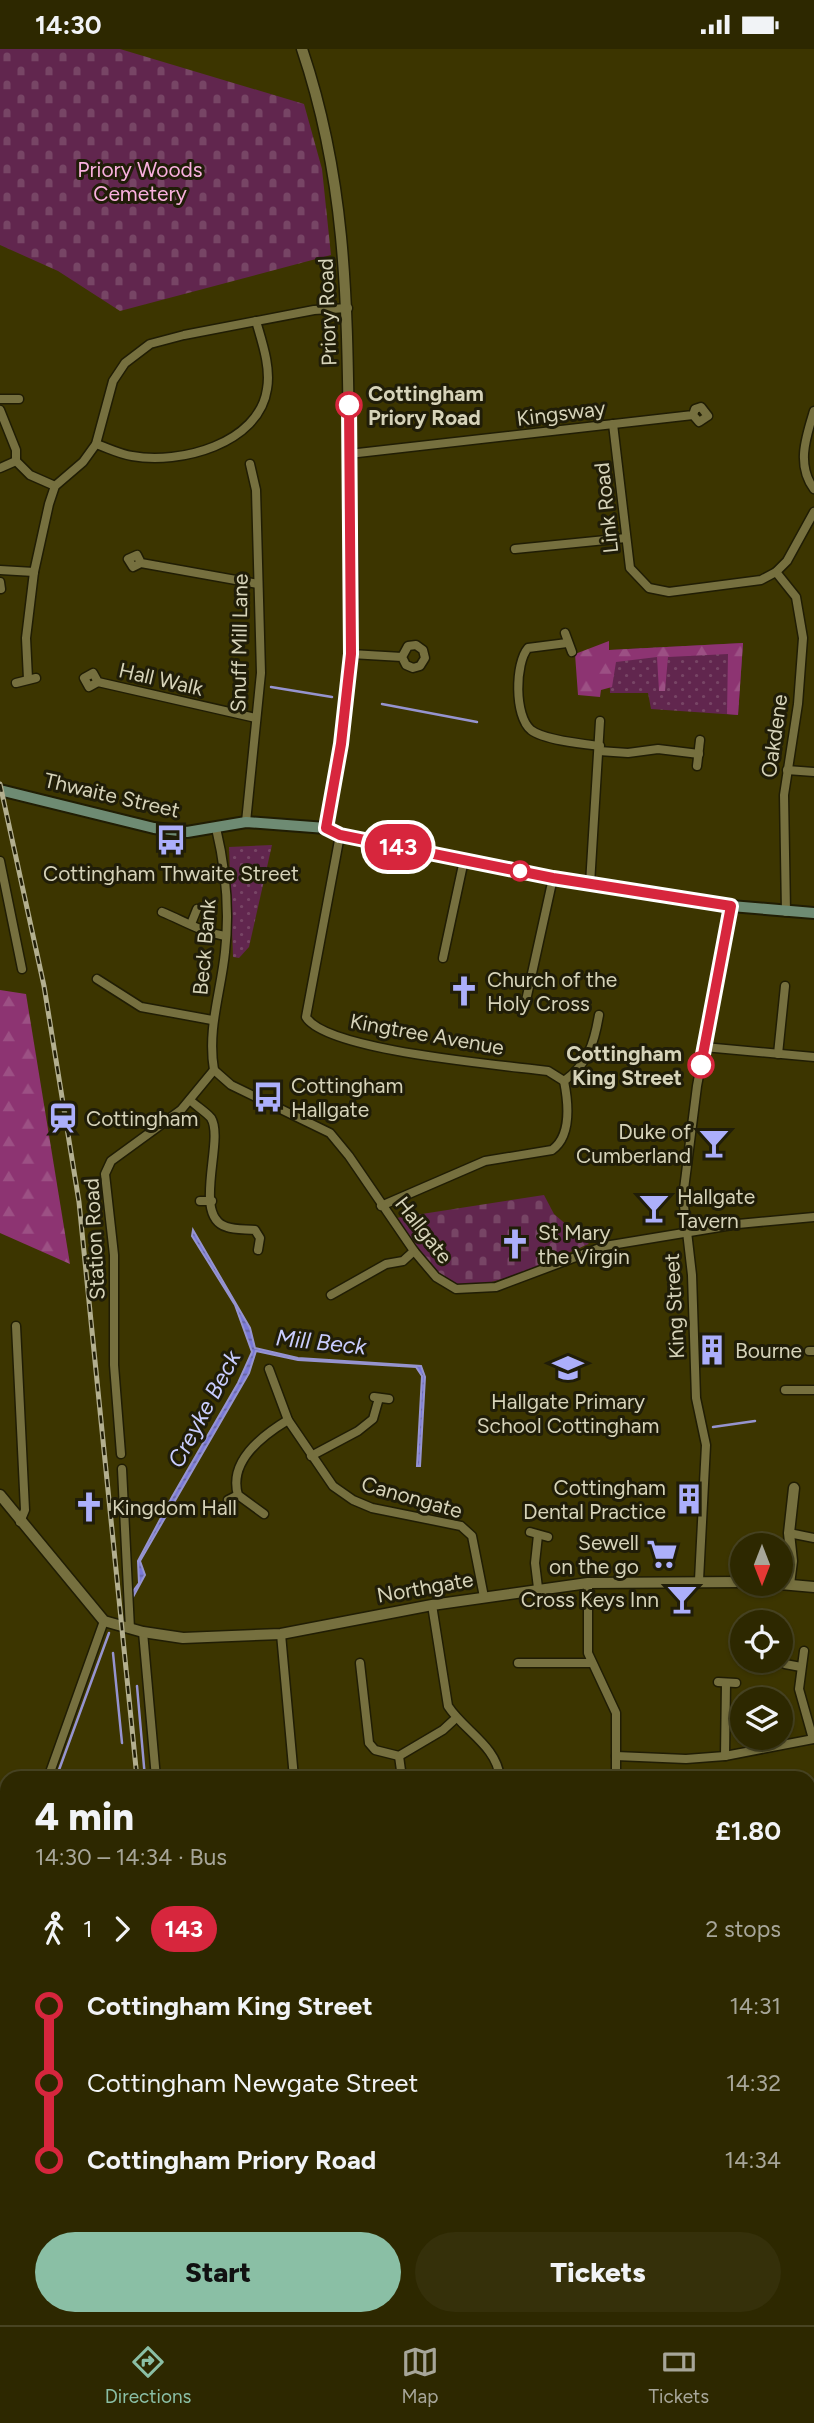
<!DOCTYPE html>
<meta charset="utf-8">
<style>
body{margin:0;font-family:Figtree,sans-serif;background:#35300a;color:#f1f3f6;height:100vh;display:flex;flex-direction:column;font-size:26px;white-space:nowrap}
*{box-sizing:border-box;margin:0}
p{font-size:23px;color:#a7a699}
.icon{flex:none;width:38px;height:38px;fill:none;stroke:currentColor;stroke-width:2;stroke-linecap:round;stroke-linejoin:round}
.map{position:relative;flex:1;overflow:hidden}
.details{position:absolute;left:0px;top:1722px;width:816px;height:555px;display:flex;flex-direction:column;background:#2d2800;border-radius:21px 21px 0 0;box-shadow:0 2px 5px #0004,0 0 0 2px #484422}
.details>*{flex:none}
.badge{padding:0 14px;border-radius:23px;font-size:24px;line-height:46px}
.needle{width:46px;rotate:180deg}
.controls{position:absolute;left:730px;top:1484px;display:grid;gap:14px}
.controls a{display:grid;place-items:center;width:63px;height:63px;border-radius:50%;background:#2d2800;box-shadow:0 2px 5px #0004,0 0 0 2px #484422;font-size:35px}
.map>.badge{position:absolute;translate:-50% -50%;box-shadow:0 0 0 4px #fff}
.legs{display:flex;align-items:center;gap:10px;height:77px;padding:0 35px;font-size:23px}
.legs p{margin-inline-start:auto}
.head{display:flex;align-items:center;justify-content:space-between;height:119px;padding:0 35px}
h1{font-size:38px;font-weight:800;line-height:52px}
.button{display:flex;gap:14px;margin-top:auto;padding:14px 35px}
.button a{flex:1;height:80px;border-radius:42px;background:#8abfa5;color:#111;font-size:28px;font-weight:800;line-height:80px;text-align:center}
.button a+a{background:#35300a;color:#f1f3f6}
ul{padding:0 35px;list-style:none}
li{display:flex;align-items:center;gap:24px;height:77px;font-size:26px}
li i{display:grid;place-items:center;width:10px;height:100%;margin:0 9px;background:currentColor}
li i::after{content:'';width:18px;height:18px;margin:-9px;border:5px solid;border-radius:50%;background:#2d2800}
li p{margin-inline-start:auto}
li:first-child i{background:linear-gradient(#0000 50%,currentColor 0)}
li:last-child i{background:linear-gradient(currentColor 50%,#0000 0)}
.status{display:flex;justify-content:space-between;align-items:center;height:49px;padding:0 35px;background:#2d2800;direction:ltr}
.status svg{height:19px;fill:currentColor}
.tabs{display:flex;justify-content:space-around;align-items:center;height:98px;border-top:2px solid #484422;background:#2d2800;font-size:19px;color:#a7a699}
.tabs a{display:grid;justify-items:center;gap:4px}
.tabs .on{color:#8abfa5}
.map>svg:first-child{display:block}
</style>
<div class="status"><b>14:30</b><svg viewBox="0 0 49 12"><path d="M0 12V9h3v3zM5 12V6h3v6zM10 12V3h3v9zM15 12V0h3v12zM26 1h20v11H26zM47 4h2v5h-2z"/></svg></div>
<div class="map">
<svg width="814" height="2276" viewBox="0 0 814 2276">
<defs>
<pattern id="green-dots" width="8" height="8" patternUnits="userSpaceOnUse" patternTransform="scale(1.75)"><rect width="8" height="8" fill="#61264e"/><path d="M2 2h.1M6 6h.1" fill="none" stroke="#774565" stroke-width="1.8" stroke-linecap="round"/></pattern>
<pattern id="forest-firs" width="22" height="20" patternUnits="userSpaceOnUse" patternTransform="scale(1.75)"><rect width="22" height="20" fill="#8d3472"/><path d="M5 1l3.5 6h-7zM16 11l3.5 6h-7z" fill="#9c5084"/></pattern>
<pattern id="cemetery-stones" width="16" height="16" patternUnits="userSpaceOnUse" patternTransform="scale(1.75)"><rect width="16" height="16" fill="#61264e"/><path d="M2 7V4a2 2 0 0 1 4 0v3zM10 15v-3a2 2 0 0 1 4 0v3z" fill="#774565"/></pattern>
<pattern id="water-rules" width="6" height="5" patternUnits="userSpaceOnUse" patternTransform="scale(1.75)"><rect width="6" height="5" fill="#7a79d8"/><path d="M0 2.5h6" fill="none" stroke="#6665a0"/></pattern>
</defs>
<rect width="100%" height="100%" fill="#3c3500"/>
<g fill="url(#green-dots)">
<path d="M743,594L738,666L651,660L648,644H610L609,601Z"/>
<path d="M272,796L249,898L239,909L233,908L229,798Z"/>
<path d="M808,1738H814V2047L809,2048Z"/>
<path d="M814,2062V2276H510V2270H808V2072H812Z"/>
</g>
<g fill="url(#forest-firs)">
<path d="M609,592V601L743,594L738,666L727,665L728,605L668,608L665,642H659L657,608L616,613L612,638L601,641L600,648L578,646L575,605Z"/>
<path d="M0,941L26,945L70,1215L0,1184Z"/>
</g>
<g fill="url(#cemetery-stones)">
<path d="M0,0H120L304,55L322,120L331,206L120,262L58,222L0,196Z"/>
<path d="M544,1146L554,1165L589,1195C561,1206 479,1248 452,1234C428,1221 412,1191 396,1169Z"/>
</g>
<path fill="url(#water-rules)" stroke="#9694cf" stroke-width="2" d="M193,1181L250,1279L255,1299L298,1309L421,1317L425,1328L420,1417H417L422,1327L416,1318L298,1311L256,1302L249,1324L140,1512L145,1526L133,1548L131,1545L139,1534L138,1512L172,1448L238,1334L252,1303L235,1256L192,1187Z"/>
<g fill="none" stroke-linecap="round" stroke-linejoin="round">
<g stroke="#9694cf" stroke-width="2.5">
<path d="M271,638L332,648"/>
<path d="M382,655L477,673"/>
<path d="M713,1378L755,1372"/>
<path d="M113,1604L122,1694"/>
<path d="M137,1637L145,1729"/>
<path d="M56,1729L109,1584"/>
<path d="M808,2048L814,2047"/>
<path d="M196,2270V2276"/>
</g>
<g stroke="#201d04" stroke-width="11">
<g id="minor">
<path d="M0,350H19"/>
<path d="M0,361L16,401V412L30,426L55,437"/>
<path d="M814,362C806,388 796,416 814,440"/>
<path d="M613,375L630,519L649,539L669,543L761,531L776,523L787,512L814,463"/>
<path d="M96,395C108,399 119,405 132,407C179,416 259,395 267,340C271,318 262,293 256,272"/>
<path d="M349,405L693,366L695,360L701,358L708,367L699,373L693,366"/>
<path d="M0,419L16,412"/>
<path d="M515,500L626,489"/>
<path d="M141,514L133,518L128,510L137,506L141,514L258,535"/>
<path d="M0,521L34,523"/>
<path d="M776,523L796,548L803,589L798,655L784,746L786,863"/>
<path d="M0,533L1,540"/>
<path d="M565,584L572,603"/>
<path d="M567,594L528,599C515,614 514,667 531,681C544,691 583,695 600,697"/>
<path d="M351,605L402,608L408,597L416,596L423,601L425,609L420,617L413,619L406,616L402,608"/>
<path d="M28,630L26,589L34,523L49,455L55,437L83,413L96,395L113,332L125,314L150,295L184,286L314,261L348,259"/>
<path d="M98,633L89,638L84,629L93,624L98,633L256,669"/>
<path d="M16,634L36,629"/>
<path d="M599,702L628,704L658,700L699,705"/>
<path d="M697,717L700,691"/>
<path d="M787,721L814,723"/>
<path d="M246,773L261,624L256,441L250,415"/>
<path d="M340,786L306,968C326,1002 503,1016 548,1022L564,1032C588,1015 594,995 599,966"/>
<path d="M0,812L22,920"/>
<path d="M590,835L600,672"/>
<path d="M162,863C184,872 201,883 225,887"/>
<path d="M191,875L197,860"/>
<path d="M443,909L464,811"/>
<path d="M97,930L141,958L212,971"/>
<path d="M525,956L553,829"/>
<path d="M704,998L814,1008"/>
<path d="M778,1005L785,937"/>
<path d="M214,1021L231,1036L330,1084L349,1107L414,1202L436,1228L456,1240L496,1238L605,1197L738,1175L814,1168"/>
<path d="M214,1021C207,980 221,943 225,903C230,860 226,821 216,779"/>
<path d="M190,1051C196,1057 206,1063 211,1069C225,1091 191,1168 227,1178C235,1181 246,1180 255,1181L260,1189L258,1201"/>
<path d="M200,1152H212"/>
<path d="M381,1157L485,1112L552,1101C572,1087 568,1052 564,1032"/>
<path d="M331,1246L386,1215L403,1212L414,1202"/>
<path d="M16,1277L25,1461L20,1473"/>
<path d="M809,1302H814"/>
<path d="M269,1320L288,1371L333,1437L353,1451L372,1459L461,1477L472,1487L484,1548"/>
<path d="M785,1341H814"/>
<path d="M374,1348L389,1350"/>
<path d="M121,1405L114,1316V1206L105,1125L111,1112L181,1061L214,1021"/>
<path d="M311,1407L358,1382L373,1370L379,1349"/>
<path d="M122,1420L130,1580"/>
<path d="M228,1451L238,1446"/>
<path d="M264,1465L238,1446C228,1412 263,1386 288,1371"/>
<path d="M530,1483L548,1488"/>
<path d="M789,1484L814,1489"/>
<path d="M699,1531L706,1396L696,1349L692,1226L683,1148L697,1037L731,857"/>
<path d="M588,1534V1604L616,1664V1729"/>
<path d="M538,1539L535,1514L538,1486"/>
<path d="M432,1556L448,1657C464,1682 497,1697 500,1729"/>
<path d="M143,1583L156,1729"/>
<path d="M281,1585L294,1729"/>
<path d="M804,1602L799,1640L813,1690"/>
<path d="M360,1614L369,1694L375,1701L399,1707L443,1681L456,1669"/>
<path d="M518,1614H591"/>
<path d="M785,1615L801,1618"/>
<path d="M718,1633L736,1634"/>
<path d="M399,1707L402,1729"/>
<path d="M616,1707L686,1710L725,1707L814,1690"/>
<path d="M725,1707L726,1634"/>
<path d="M48,1729L104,1572"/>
<path d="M0,1822L7,1816"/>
<path d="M33,2270L34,2276"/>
</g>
</g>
<g stroke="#201d04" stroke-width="13">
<g id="tertiary">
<path d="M302,0C347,133 347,255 349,393C350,464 356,535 351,606C347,664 336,722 326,779"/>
<path d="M0,1446L104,1572L143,1583L183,1589L281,1585L432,1556L588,1534L742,1533"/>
<path d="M780,1535L814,1538"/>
<path d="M789,1535L792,1512L789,1484L794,1439"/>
</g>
</g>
<g stroke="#201d04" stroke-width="14">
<path id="secondary" d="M0,741L154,779L187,783L246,773L326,779L340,786L553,829L731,857L814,864"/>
</g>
<use href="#minor" stroke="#76703f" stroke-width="8"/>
<use href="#tertiary" stroke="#76703f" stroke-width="10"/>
<use href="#secondary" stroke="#6e8b73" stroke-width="10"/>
<g stroke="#b3af8f" stroke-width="5">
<g id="rail">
<path d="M0,735L44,937L79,1153L137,1729"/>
<path d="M183,2270V2276"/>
</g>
</g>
<use href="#rail" stroke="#201d08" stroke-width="2.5" stroke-dasharray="8" stroke-linecap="butt"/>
</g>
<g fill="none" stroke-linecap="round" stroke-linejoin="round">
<g stroke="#fff" stroke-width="16">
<path id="line-1" d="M349,356L351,605L341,695L326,779L340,786L553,829L731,857L701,1016"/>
</g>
<use href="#line-1" stroke="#d7263d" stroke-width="10"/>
</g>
<defs>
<g id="bus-bare" transform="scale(2.415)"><path d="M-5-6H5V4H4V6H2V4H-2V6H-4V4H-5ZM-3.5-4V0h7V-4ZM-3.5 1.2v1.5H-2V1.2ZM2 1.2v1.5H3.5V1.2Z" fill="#acaffb" stroke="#201d08" stroke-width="2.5" paint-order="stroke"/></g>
<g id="church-bare" transform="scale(2.415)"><path d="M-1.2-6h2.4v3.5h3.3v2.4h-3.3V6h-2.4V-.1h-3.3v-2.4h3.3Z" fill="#acaffb" stroke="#201d08" stroke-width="2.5" paint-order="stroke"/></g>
<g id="station-bare" transform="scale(2.415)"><path d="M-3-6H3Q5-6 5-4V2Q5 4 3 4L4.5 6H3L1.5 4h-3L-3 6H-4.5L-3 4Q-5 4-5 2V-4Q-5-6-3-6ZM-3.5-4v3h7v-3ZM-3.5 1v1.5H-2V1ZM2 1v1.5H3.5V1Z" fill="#acaffb" stroke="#201d08" stroke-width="2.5" paint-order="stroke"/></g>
<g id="bar-bare" transform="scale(2.415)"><path d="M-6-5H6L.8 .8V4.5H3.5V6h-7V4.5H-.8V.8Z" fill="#acaffb" stroke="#201d08" stroke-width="2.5" paint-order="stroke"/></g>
<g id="building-bare" transform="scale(2.415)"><path d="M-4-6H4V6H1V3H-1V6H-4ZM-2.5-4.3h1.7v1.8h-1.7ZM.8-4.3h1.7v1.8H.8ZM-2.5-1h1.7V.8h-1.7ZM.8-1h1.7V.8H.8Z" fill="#acaffb" stroke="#201d08" stroke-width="2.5" paint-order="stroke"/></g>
<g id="school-bare" transform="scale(2.415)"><path d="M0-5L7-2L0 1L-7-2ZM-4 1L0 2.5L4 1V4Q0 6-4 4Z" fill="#acaffb" stroke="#201d08" stroke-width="2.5" paint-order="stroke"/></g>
<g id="supermarket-bare" transform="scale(2.415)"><path d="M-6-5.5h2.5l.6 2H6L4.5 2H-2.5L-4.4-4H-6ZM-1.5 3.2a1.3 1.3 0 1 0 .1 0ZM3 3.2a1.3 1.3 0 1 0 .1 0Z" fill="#acaffb" stroke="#201d08" stroke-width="2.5" paint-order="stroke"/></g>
</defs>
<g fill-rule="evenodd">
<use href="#bus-bare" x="171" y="791"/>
<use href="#church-bare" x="464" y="942"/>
<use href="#bus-bare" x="268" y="1048"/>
<use href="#station-bare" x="63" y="1069"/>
<use href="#bar-bare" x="714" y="1094"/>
<use href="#bar-bare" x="654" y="1159"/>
<use href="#church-bare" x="515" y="1195"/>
<use href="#building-bare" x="712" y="1301"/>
<use href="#school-bare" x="568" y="1319"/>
<use href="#building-bare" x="689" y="1450"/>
<use href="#church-bare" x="89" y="1458"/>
<use href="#supermarket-bare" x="662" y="1505"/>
<use href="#bar-bare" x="682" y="1550"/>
</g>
<g fill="#fff" stroke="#d7263d" stroke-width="3.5">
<circle cx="349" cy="356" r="12"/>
<circle cx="520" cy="822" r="9"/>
<circle cx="701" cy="1016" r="12"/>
</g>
<g text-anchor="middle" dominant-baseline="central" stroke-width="6" stroke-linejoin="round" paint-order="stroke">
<g font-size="21" fill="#f9b0de" stroke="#201d08">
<text x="140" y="120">Priory Woods<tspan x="140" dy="24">Cemetery</tspan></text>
</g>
<g font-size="21" fill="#d6d3b9" stroke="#201d08">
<text transform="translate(327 263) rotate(-92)">Priory Road</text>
<text transform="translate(561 364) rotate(-7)">Kingsway</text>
<text transform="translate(606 459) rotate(-96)">Link Road</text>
<text transform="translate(239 594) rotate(-89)">Snuff Mill Lane</text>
<text transform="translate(161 630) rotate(13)">Hall Walk</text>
<text transform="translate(774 687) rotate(-82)">Oakdene</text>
<text transform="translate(112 746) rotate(13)">Thwaite Street</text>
<text transform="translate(204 898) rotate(-85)">Beck Bank</text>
<text transform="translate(427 985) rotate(10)">Kingtree Avenue</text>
<text transform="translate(424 1181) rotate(52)">Hallgate</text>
<text transform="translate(94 1190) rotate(-93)">Station Road</text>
<text transform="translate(674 1257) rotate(-93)">King Street</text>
<text transform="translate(412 1448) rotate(16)">Canongate</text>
<text transform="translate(425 1538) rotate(-10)">Northgate</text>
</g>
<g font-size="21" font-weight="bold" fill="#d6d3b9" stroke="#201d08" text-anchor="start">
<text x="368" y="344">Cottingham<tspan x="368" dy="24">Priory Road</tspan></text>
<text x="682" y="1004" text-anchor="end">Cottingham<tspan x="682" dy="24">King Street</tspan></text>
</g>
<g font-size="21" fill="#d6d3b9" stroke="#201d08" text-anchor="start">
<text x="171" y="824" text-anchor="middle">Cottingham Thwaite Street</text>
<text x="487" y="930">Church of the<tspan x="487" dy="24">Holy Cross</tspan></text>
<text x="291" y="1036">Cottingham<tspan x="291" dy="24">Hallgate</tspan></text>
<text x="86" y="1069">Cottingham</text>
<text x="691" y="1082" text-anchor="end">Duke of<tspan x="691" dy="24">Cumberland</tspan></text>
<text x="677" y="1147">Hallgate<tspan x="677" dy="24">Tavern</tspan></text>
<text x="538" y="1183">St Mary<tspan x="538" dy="24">the Virgin</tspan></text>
<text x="735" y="1301">Bourne</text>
<text x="568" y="1352" text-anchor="middle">Hallgate Primary<tspan x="568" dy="24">School Cottingham</tspan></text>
<text x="666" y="1438" text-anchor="end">Cottingham<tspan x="666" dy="24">Dental Practice</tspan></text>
<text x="112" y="1458">Kingdom Hall</text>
<text x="639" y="1493" text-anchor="end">Sewell<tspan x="639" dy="24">on the go</tspan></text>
<text x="659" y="1550" text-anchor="end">Cross Keys Inn</text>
</g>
<g font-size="23" font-style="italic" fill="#c9cdfe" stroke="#201d08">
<text transform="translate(321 1293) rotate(6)">Mill Beck</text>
<text transform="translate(204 1360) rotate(-62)">Creyke Beck</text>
</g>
</g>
</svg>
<div class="controls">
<a><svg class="needle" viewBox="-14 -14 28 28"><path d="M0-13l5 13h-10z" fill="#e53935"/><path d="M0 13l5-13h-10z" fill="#a7a699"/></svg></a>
<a><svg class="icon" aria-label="locate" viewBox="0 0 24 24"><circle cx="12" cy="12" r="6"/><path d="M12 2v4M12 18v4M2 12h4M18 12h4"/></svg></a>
<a><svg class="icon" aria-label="layers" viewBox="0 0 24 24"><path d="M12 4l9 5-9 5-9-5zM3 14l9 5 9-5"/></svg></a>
</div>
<b class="badge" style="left:398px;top:798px;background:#d7263d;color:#fff">143</b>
<section class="details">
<div class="head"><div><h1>4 min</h1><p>14:30 – 14:34 · Bus</p></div><b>£1.80</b></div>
<div class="legs"><svg class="icon" aria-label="walk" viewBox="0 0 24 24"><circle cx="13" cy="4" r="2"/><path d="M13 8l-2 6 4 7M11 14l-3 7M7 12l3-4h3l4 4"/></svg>1<svg class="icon" aria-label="forward" viewBox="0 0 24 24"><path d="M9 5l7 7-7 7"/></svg><b class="badge" style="background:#d7263d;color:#fff">143</b><p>2 stops</p></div>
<ul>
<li><i style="color:#d7263d"></i><b>Cottingham King Street</b><p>14:31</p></li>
<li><i style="color:#d7263d"></i><span>Cottingham Newgate Street</span><p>14:32</p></li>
<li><i style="color:#d7263d"></i><b>Cottingham Priory Road</b><p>14:34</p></li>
</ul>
<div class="button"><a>Start</a><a>Tickets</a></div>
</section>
</div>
<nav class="tabs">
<a class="on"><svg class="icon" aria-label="directions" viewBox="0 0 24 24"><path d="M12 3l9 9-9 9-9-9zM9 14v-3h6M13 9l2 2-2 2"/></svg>Directions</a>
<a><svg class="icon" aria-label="map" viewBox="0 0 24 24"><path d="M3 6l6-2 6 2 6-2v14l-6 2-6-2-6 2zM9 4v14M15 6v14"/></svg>Map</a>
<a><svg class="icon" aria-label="tickets" viewBox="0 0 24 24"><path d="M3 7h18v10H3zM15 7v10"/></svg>Tickets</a>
</nav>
